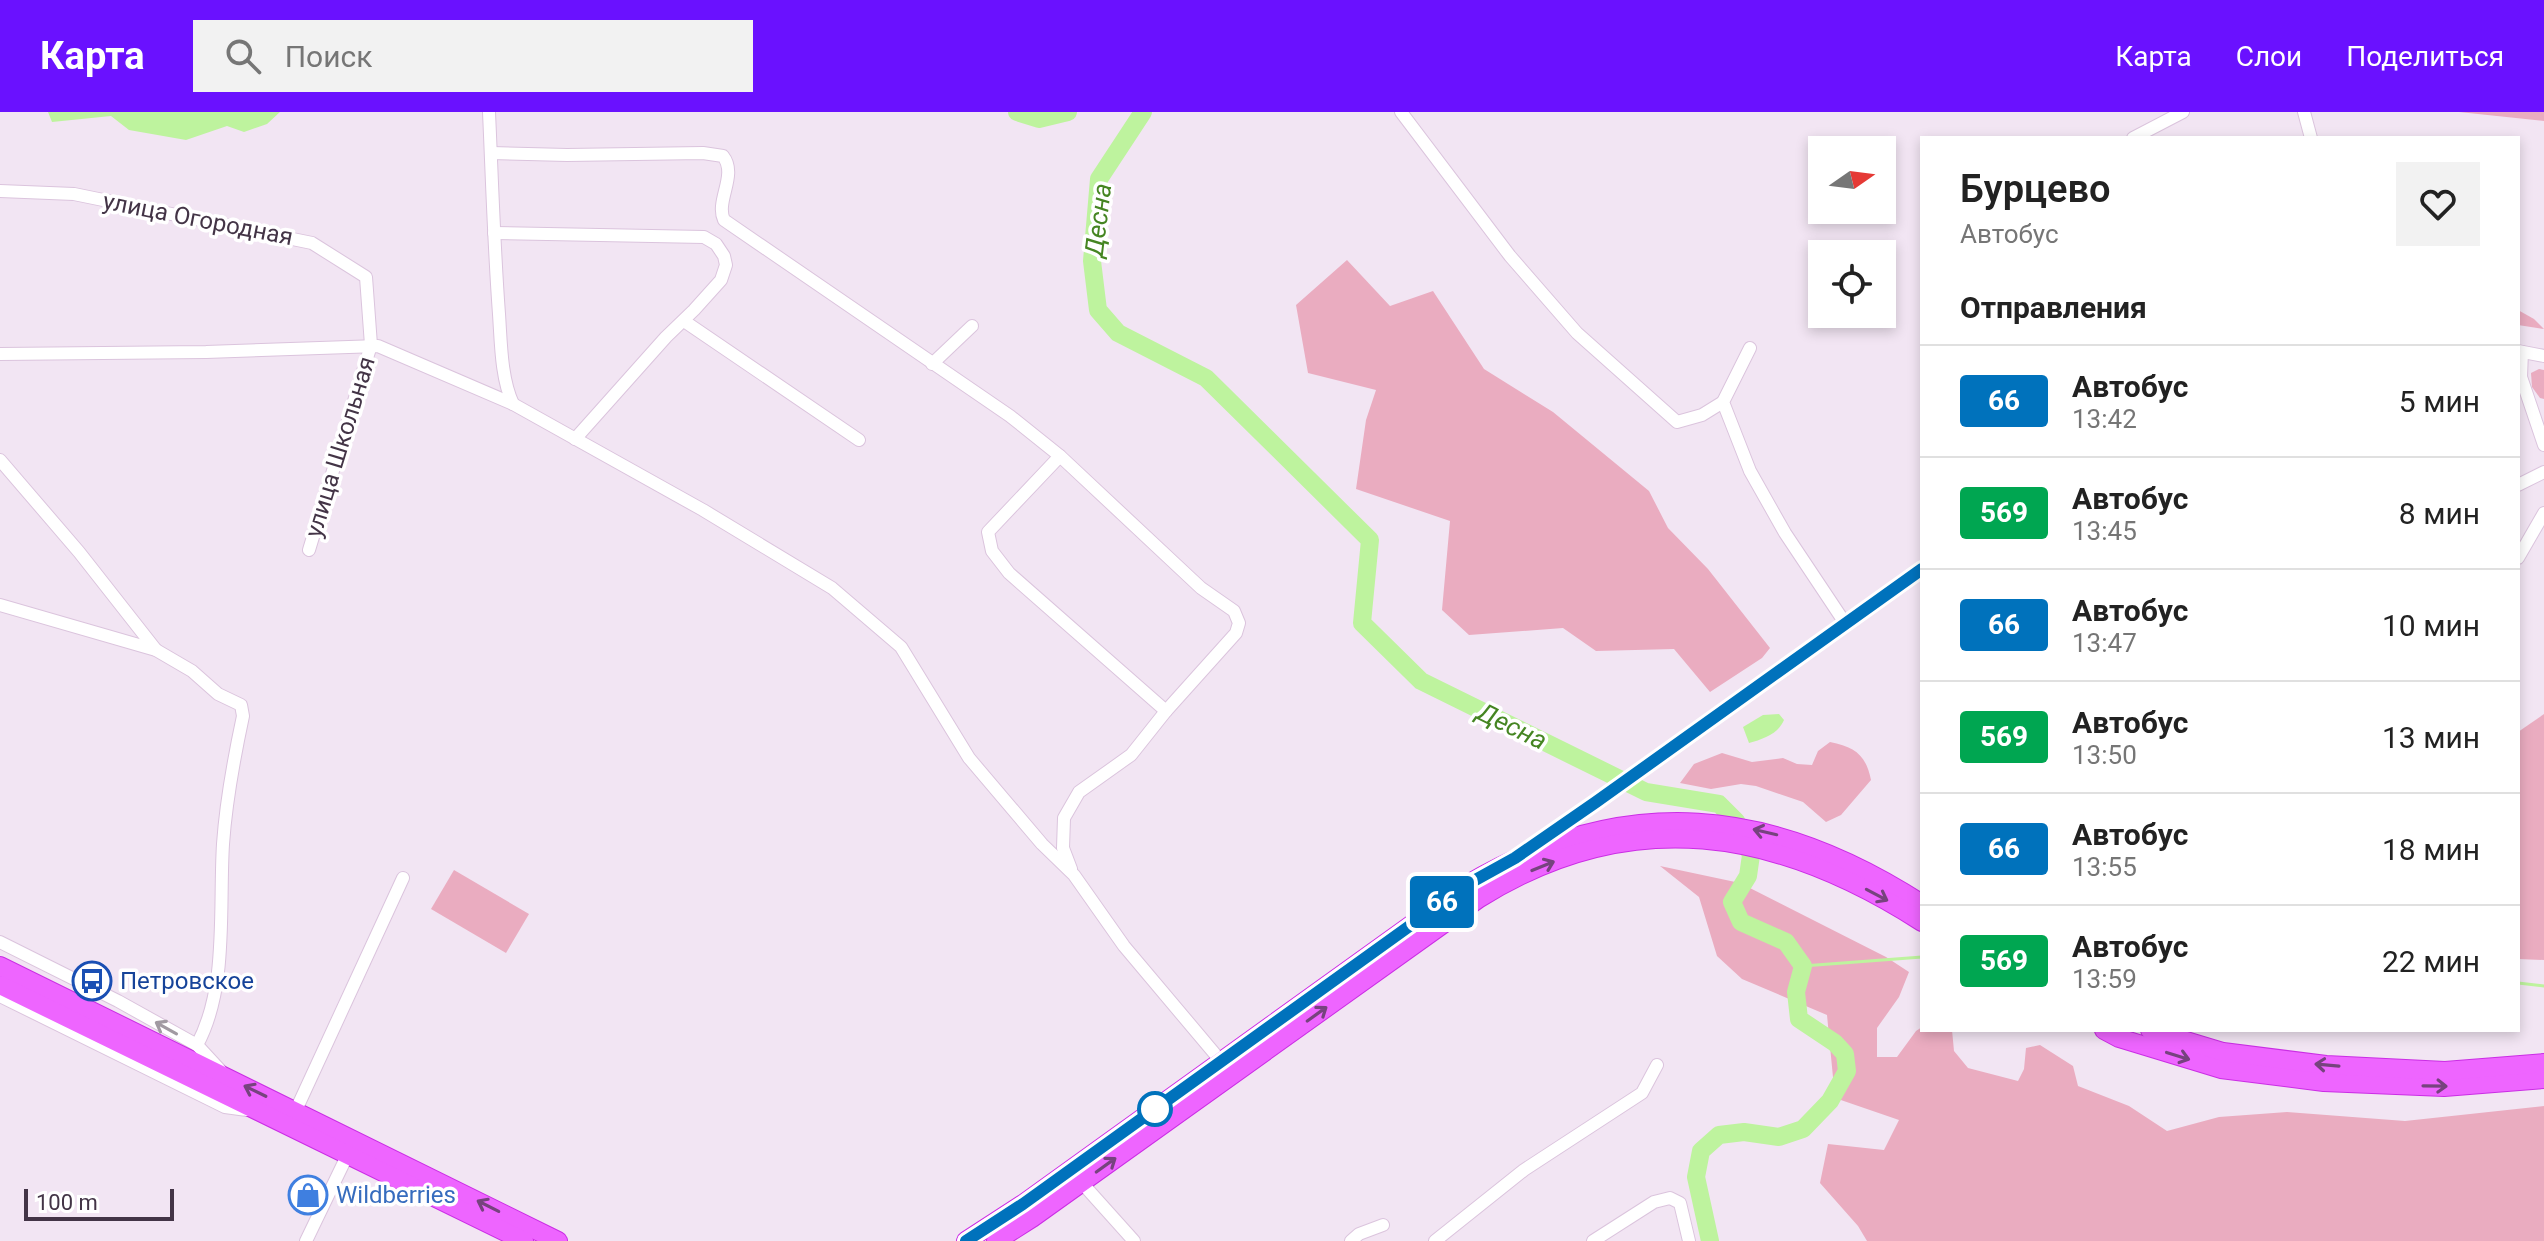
<!DOCTYPE html>
<html lang="ru">
<meta charset="utf-8">
<style>
body{margin:0;font-family:Roboto,sans-serif;background:#f2f2f2;color:#222;height:100vh;display:flex;flex-direction:column;font-size:30px;white-space:nowrap}
*{box-sizing:border-box;margin:0}
p{font-size:26px;color:#767676}
.icon{flex:none;width:44px;height:44px;fill:none;stroke:currentColor;stroke-width:2;stroke-linecap:round;stroke-linejoin:round}
.map{position:relative;flex:1;overflow:hidden}
.side{position:absolute;left:1920px;top:24px;width:600px;height:896px;display:flex;flex-direction:column;background:#fff;border-radius:0px;box-shadow:0 4px 12px #0003}
.side>*{flex:none}
.badge{padding:0 16px;border-radius:6px;font-size:28px;line-height:52px}
.needle{width:52px;rotate:76deg}
.fabs{position:absolute;left:1808px;top:24px;display:grid;gap:16px}
.fabs a{display:grid;place-items:center;width:88px;height:88px;border-radius:0px;background:#fff;box-shadow:0 4px 12px #0003;font-size:40px}
.scale{position:absolute;left:24px;bottom:20px;width:150px;box-sizing:border-box;padding-left:8px;border:4px solid #433446;border-top:0;font-size:22px;line-height:28px;white-space:nowrap;color:#433446;-webkit-text-stroke:6px #fff;paint-order:stroke}
.map>.badge{position:absolute;translate:-50% -50%;box-shadow:0 0 0 4px #fff}
h2{padding:0 40px;font-size:30px;line-height:72px}
.round{display:grid;place-items:center;flex:none;width:84px;height:84px;border-radius:0px;background:#f2f2f2}
.overview{display:flex;align-items:center;justify-content:space-between;height:136px;padding:0 40px}
h1{font-size:38px;font-weight:600;line-height:60px}
ul{padding:0;list-style:none}
li{display:flex;align-items:center;gap:24px;height:112px;padding:0 40px;border-top:2px solid #e0e0e0}
li div{flex:1}
li b{display:block;font-size:30px}
li em{font-style:normal}
li .badge{min-width:88px;font-weight:700;text-align:center}
header{display:flex;align-items:center;gap:48px;box-sizing:border-box;height:112px;padding:0 40px;background:#6a11ff;color:#fff}
header strong{font-size:38px}
nav{display:flex;gap:44px;margin-inline-start:auto;font-size:28px}
.search{width:560px;height:72px;background:#f2f2f2;display:flex;align-items:center;gap:20px;box-sizing:border-box;padding:0 28px;border-radius:0px;color:#767676;font-size:30px}
.map>svg:first-child{display:block}
</style>
<header>
<strong>Карта</strong>
<div class="search"><svg class="icon" aria-label="search" viewBox="0 0 24 24"><circle cx="10" cy="10" r="6"/><path d="M15 15l6 6"/></svg>Поиск</div>
<nav><a>Карта</a><a>Слои</a><a>Поделиться</a></nav>
</header>
<div class="map">
<svg width="2544" height="1129" viewBox="0 0 2544 1129">
<rect width="100%" height="100%" fill="#f2e5f3"/>
<g fill="#eaacc0">
<path d="M2459,0H2544V9Z"/>
<path d="M1347,148L1390,194L1433,179L1484,257L1553,300L1649,379L1668,416L1708,457L1770,536L1762,546L1710,580L1674,537L1596,539L1563,516L1469,523L1442,498L1450,409L1356,377L1366,308L1376,278L1308,261L1296,193Z"/>
<path d="M2518,198L2534,207L2544,217L2518,213Z"/>
<path d="M2539,257L2544,258V287L2540,286L2532,275L2531,261Z"/>
<path d="M2544,602V848L2518,847V620Z"/>
<path d="M1830,630C1855,635 1866,643 1871,668L1841,703L1826,710L1803,690L1756,674L1741,672L1711,677L1680,671L1694,652L1722,641L1752,650L1783,646L1797,652L1812,653L1818,639Z"/>
<path d="M1660,754L1740,771L1886,845L1909,860L1899,885L1877,916V945H1897L1916,919L1922,915V918H1952L1954,939L1968,956L2018,969L2024,957L2026,936L2040,933L2073,954L2078,974L2129,994L2167,1019L2219,1005L2287,1000L2405,1009L2544,994V1129H1867L1858,1114L1820,1071L1828,1032L1884,1038L1899,1008L1835,986L1827,903L1742,867L1717,844L1699,785Z"/>
<path d="M454,758L529,802L506,841L431,797Z"/>
</g>
<g fill="#bef39e">
<path d="M48,0H280L267,12L244,20L227,14L186,28L129,18L111,4L52,10Z"/>
<path d="M1779,602L1784,608C1778,622 1763,627 1749,631L1743,615L1763,603Z"/>
</g>
<g fill="none" stroke-linecap="round" stroke-linejoin="round">
<g stroke="#bef39e" stroke-width="3">
<path d="M1803,854L1922,845"/>
<path d="M2518,871L2544,874"/>
</g>
<g stroke="#bef39e" stroke-width="18">
<path d="M1017,0L1039,7L1068,0"/>
<path d="M1143,0L1099,67L1092,149L1098,198L1118,221L1206,266L1370,428L1362,511L1421,569L1646,680L1719,692L1736,709L1751,743L1748,764L1732,790L1741,810L1786,830L1803,854L1796,880L1799,907L1835,931L1845,942L1847,959L1830,989L1803,1017L1779,1025L1744,1020L1719,1023L1701,1039L1696,1065L1710,1129"/>
</g>
<g stroke="#dbc4dd" stroke-width="14">
<g id="minor">
<path d="M489,0C492,67 494,135 499,202C501,231 501,266 513,292"/>
<path d="M1401,0L1510,144L1577,221L1677,310L1702,303L1723,290"/>
<path d="M2304,0L2311,26"/>
<path d="M2133,26L2183,0"/>
<path d="M491,41L567,43L703,41L723,44C738,63 715,89 724,108L1010,304L1060,344L1201,476L1234,499L1239,511L1236,521L1166,599L1131,643L1079,680L1064,706L1063,736L1071,757"/>
<path d="M0,79L74,82L312,131L366,165L371,233L309,438"/>
<path d="M494,121L704,125L716,132L724,144L726,153L721,168L694,198L666,225L575,327"/>
<path d="M684,209L859,328"/>
<path d="M1750,236L1723,290L1750,359L1785,421L1845,511"/>
<path d="M2518,239L2544,244"/>
<path d="M2522,240L2521,265L2544,333"/>
<path d="M0,242L206,240L378,234L513,292L703,398L832,476L901,535L969,646L1042,732L1074,763L1124,834L1220,948"/>
<path d="M932,252L972,214"/>
<path d="M1060,344L988,420L992,439L1009,461L1166,599"/>
<path d="M0,348L79,440L156,538"/>
<path d="M2518,373L2544,360"/>
<path d="M2518,446L2544,401"/>
<path d="M0,493L156,538L192,559L218,582L241,593L243,604C234,646 226,689 223,732C219,797 228,876 197,933"/>
<path d="M1530,736L1922,457"/>
<path d="M0,830L118,889L197,933L221,959"/>
<path d="M0,884L225,995L247,998"/>
<path d="M296,998L403,766"/>
<path d="M1082,1071L1134,1129"/>
<path d="M306,1129L347,1044"/>
<path d="M1351,1129L1359,1122L1383,1113"/>
<path d="M1435,1129L1524,1058L1642,981L1657,953"/>
<path d="M1593,1129L1654,1090L1670,1086L1680,1091L1689,1129"/>
</g>
</g>
<g stroke="#ca2ee4" stroke-width="20">
<g id="highway">
<path d="M0,854L558,1129"/>
<path d="M0,873L524,1129"/>
<path d="M2104,918L2119,926L2221,957L2324,970L2444,975L2544,967"/>
<path d="M2150,918L2223,940L2326,953L2445,959L2544,951"/>
<path d="M966,1129L1023,1092L1468,772C1626,679 1772,695 1922,792"/>
<path d="M996,1129L1032,1106L1478,787C1631,691 1777,717 1922,810"/>
</g>
</g>
<use href="#minor" stroke="#fff" stroke-width="12"/>
<use href="#highway" stroke="#ee65ff" stroke-width="18"/>
</g>
<defs><path id="oneway-shaft" d="M-6 0H5M1.5-3L5.5 0L1.5 3" fill="none" stroke-width="1.6" stroke-linecap="round" stroke-linejoin="round" transform="scale(2)"/></defs>
<g stroke="#76437e">
<use href="#oneway-shaft" transform="translate(1765 720) rotate(-167)"/>
<use href="#oneway-shaft" transform="translate(1543 754) rotate(-22)"/>
<use href="#oneway-shaft" transform="translate(1877 783) rotate(28)"/>
<use href="#oneway-shaft" transform="translate(1317 902) rotate(-36)"/>
<use href="#oneway-shaft" transform="translate(2178 944) rotate(17)"/>
<use href="#oneway-shaft" transform="translate(2327 953) rotate(-175)"/>
<use href="#oneway-shaft" transform="translate(2435 974) rotate(1)"/>
<use href="#oneway-shaft" transform="translate(255 979) rotate(-154)"/>
<use href="#oneway-shaft" transform="translate(1106 1053) rotate(-36)"/>
<use href="#oneway-shaft" transform="translate(488 1094) rotate(-153)"/>
</g>
<use stroke="#a19aa2" href="#oneway-shaft" transform="translate(166 916) rotate(-151)"/>
<g fill="none" stroke-linecap="round" stroke-linejoin="round">
<g stroke="#fff" stroke-width="18">
<path id="line" d="M966,1129L1023,1092L1468,772L1515,746L1596,690L1922,457"/>
</g>
<use href="#line" stroke="#0072bc" stroke-width="12"/>
</g>
<defs>
<g id="bus-ring" transform="scale(2)"><circle r="9.5" fill="#fff" stroke="#1a4fb4" stroke-width="1.5"/><path d="M-5-6H5V4H4V6H2V4H-2V6H-4V4H-5ZM-3.5-4V0h7V-4ZM-3.5 1.2v1.5H-2V1.2ZM2 1.2v1.5H3.5V1.2Z" fill="#1a4fb4"/></g>
<g id="shop-ring" transform="scale(2)"><circle r="9.5" fill="#fff" stroke="#3f7fe0" stroke-width="1.5"/><path d="M-5-2.5h2.3a2.7 3.5 0 0 1 5.4 0H5L5.5 6h-11ZM-1.5-2.5h3a1.5 2.3 0 0 0-3 0Z" fill="#3f7fe0"/></g>
</defs>
<g fill-rule="evenodd">
<use href="#bus-ring" x="92" y="869"/>
<use href="#shop-ring" x="308" y="1083"/>
</g>
<circle fill="#fff" stroke="#0072bc" stroke-width="4" cx="1155" cy="997" r="16"/>
<g text-anchor="middle" dominant-baseline="central" stroke-width="7" stroke-linejoin="round" paint-order="stroke">
<g font-size="24" fill="#433446" stroke="#fff">
<text transform="translate(198 107) rotate(11)">улица Огородная</text>
<text transform="translate(340 335) rotate(-73)">улица Школьная</text>
</g>
<g font-size="24" fill="#164399" stroke="#fff" text-anchor="start">
<text x="120" y="869">Петровское</text>
</g>
<g font-size="24" fill="#366cbe" stroke="#fff" text-anchor="start">
<text x="336" y="1083">Wildberries</text>
</g>
<g font-size="26" font-style="italic" fill="#458522" stroke="#fff">
<text transform="translate(1098 108) rotate(-83)">Десна</text>
<text transform="translate(1512 614) rotate(26)">Десна</text>
</g>
</g>
</svg>
<div class="fabs">
<a><svg class="needle" viewBox="-14 -14 28 28"><path d="M0-13l5 13h-10z" fill="#e53935"/><path d="M0 13l5-13h-10z" fill="#767676"/></svg></a>
<a><svg class="icon" aria-label="locate" viewBox="0 0 24 24"><circle cx="12" cy="12" r="6"/><path d="M12 2v4M12 18v4M2 12h4M18 12h4"/></svg></a>
</div>
<div class="scale">100 m</div>
<b class="badge" style="left:1442px;top:790px;background:#0072bc;color:#fff">66</b>
<section class="side">
<div class="overview"><div><h1>Бурцево</h1><p>Автобус</p></div><a class="round"><svg class="icon" aria-label="heart" viewBox="0 0 24 24"><path d="M12 20l-8-8c-3-5 5-10 8-4 3-6 11-1 8 4z"/></svg></a></div>
<h2>Отправления</h2>
<ul>
<li><span class="badge" style="background:#0072bc;color:#fff">66</span><div><b>Автобус</b><p>13:42</p></div><em>5 мин</em></li>
<li><span class="badge" style="background:#00a651;color:#fff">569</span><div><b>Автобус</b><p>13:45</p></div><em>8 мин</em></li>
<li><span class="badge" style="background:#0072bc;color:#fff">66</span><div><b>Автобус</b><p>13:47</p></div><em>10 мин</em></li>
<li><span class="badge" style="background:#00a651;color:#fff">569</span><div><b>Автобус</b><p>13:50</p></div><em>13 мин</em></li>
<li><span class="badge" style="background:#0072bc;color:#fff">66</span><div><b>Автобус</b><p>13:55</p></div><em>18 мин</em></li>
<li><span class="badge" style="background:#00a651;color:#fff">569</span><div><b>Автобус</b><p>13:59</p></div><em>22 мин</em></li>
</ul>
</section>
</div>
